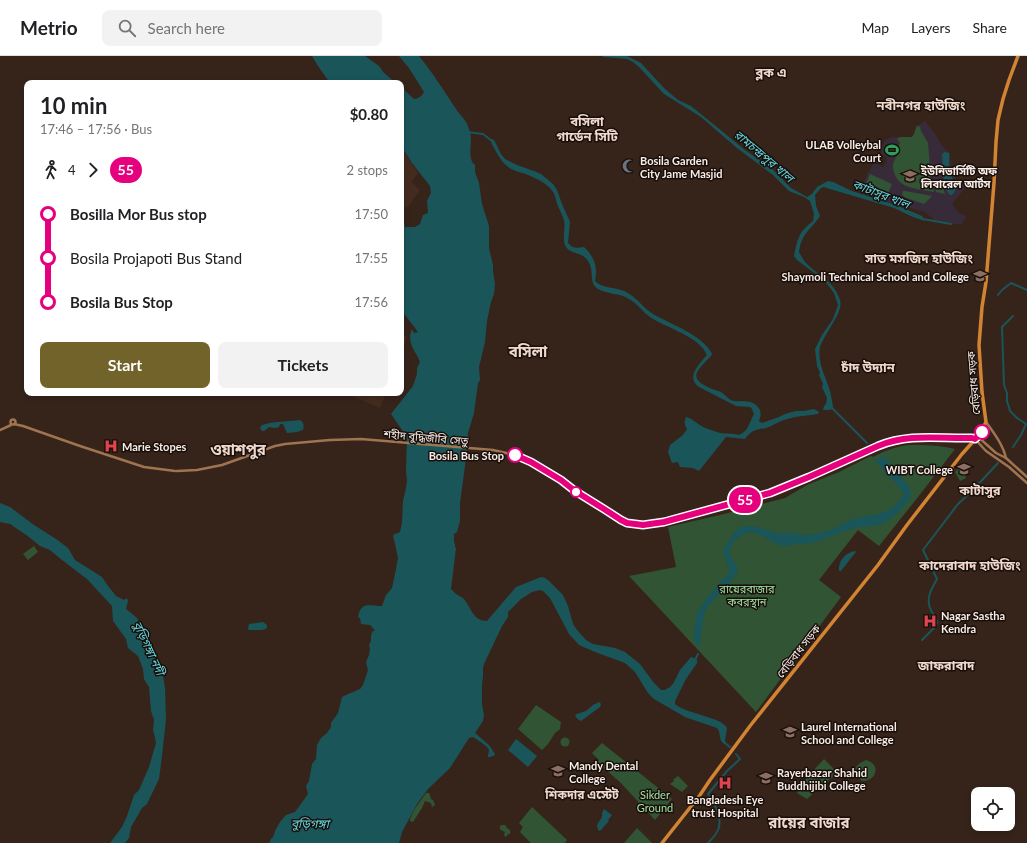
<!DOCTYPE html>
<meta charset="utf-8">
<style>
body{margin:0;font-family:Lato,"Noto Sans Bengali",sans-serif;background:#f2f2f2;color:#202124;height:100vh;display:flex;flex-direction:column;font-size:15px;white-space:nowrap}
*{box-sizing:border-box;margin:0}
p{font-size:13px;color:#757577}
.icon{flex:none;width:22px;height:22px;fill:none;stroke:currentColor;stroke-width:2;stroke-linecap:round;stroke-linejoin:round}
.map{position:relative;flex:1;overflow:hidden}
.sheet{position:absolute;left:24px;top:24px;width:380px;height:316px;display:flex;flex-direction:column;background:#fff;border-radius:8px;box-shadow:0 2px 6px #0003}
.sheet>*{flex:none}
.badge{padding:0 8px;border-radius:13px;font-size:14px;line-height:26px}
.buttons{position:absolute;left:971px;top:731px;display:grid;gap:8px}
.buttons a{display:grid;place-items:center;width:44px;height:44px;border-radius:8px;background:#fff;box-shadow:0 2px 6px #0003;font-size:20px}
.map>.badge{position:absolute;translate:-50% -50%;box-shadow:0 0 0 2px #fff}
.legs{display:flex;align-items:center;gap:6px;height:44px;padding:0 16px;font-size:13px}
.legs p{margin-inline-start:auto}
.head{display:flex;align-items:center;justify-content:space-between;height:68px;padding:0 16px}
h1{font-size:22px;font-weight:700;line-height:30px}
.primary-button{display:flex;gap:8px;margin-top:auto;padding:8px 16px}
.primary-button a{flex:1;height:46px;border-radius:8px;background:#72632b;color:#fff;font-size:16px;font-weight:700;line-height:46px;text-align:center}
.primary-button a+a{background:#f2f2f2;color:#202124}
ul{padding:0 16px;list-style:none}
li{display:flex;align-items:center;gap:14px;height:44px;font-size:15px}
li i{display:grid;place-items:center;width:6px;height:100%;margin:0 5px;background:currentColor}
li i::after{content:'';width:10px;height:10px;margin:-5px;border:3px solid;border-radius:50%;background:#fff}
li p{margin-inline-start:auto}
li:first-child i{background:linear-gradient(#0000 50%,currentColor 0)}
li:last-child i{background:linear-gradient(currentColor 50%,#0000 0)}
header{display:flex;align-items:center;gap:24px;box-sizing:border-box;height:56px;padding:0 20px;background:#fff;border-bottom:1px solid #e0e0e0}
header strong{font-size:19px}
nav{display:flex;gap:22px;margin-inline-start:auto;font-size:14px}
.search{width:280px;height:36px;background:#f2f2f2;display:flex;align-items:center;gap:10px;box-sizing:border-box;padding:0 14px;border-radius:8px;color:#757577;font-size:15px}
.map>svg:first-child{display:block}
</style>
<header>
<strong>Metrio</strong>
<div class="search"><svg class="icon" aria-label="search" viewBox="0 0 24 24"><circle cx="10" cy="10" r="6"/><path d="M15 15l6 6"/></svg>Search here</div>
<nav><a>Map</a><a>Layers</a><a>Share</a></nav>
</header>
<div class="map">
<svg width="1027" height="787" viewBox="0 0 1027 787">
<rect width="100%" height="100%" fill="#36241b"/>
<g fill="#442b1f">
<path d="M401,92L418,117L411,126L420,134L407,152L401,148Z"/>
<path d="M401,276L407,281L401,298Z"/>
<path d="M345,337H386L380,352Z"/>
</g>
<path fill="#382b39" d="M925,65L935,78L943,91L950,97L951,112L957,125L959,127L963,126L966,129L961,137L952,148L959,157L966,160L963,167L962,168H954L933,164V161H931L925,156L891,147L860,134L869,115L874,107L884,111L887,104L886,101L881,97V91L886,84L889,82L896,81H912L914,78L915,74L916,73L917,70Z"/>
<g fill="#315434">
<path d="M917,69L918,71L920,70L921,75L928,87L931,122L934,136C919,133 898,133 894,116C891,108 895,102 900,96L895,94L891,99L887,96L894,88L897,92L900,87L897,83L900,81H912L914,78Z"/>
<path d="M870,118L892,128L886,142L864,132Z"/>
<path d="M935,126H941L945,138L936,136Z"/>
<path d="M903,135H905L932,140L924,148L904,141L902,138Z"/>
<path d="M909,389C925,389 939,389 955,393L918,441L879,490L858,474L819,524L841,541L756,656L629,520L676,511L668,471L724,458L785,442L807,429L839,416L871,400L873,401C886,394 895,391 909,389Z"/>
<path d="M961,409L968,415L965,418L966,422L960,425L955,416Z"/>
<path d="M34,490L38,496L28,504L23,498Z"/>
<path d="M536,649L561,666L560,673L555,677L548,688L542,694L518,673Z"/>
<circle cx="565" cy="686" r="4.5"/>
<path d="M602,687L672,743L655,764L621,727L597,706L599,704L592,697Z"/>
<path d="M824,703L838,717L822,729L807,743L797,737L801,728Z"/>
<path d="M866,704C882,708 876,726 862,725L852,715L860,707Z"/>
<path d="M678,720L688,730L682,736L670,728L674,725L673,723H674Z"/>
<path d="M426,737H429L430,739L431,743L433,744L435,749L432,751L431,747L425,745L422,752L413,766L410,765V763L414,754Z"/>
<path d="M532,751L567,784L565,787H531L520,776L523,771L519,767Z"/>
<path d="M502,769H505L507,772L510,774V778H508L506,781L504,779L505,776L501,774L500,773V770Z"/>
<path d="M637,772L652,787H624Z"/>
</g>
<g fill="#1a555a">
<path d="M312,0H365L379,10L384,17L396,27H330L318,10Z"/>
<path d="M399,0H419C433,17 444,35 456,53C459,58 465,63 467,68C469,72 471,79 471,83C471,91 468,104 475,109V116L479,127L482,148L489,170V192L493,209V215L495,228L494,238L491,246L487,265L485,286L479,311L480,324L478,327L474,357L468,377L465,410L460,447V465L457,476L454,478V486L455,488V491L456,492L451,533C453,535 454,536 456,538C459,540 462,541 464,543C472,553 473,565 487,565L516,531L541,521L545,522L549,525L563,539L568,550L573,568L577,574L586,584L593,588L615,592L625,596L640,608L654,627L661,634H665L670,631L673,628L680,614L691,601L694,602L697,604V607L686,623L675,645V648C686,658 722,661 727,672L725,684L727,689C717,686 722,677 717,672L685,661L654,643L648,637L635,616L625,607L595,596L579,589L569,578L550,542L543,535L540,534L532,536L521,543L508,556V561L502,570L484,608L483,612V621L482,628V648L484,659L483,665L475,677L489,689L495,698V699L490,701H488C488,698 489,696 489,694C488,690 476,683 473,681L469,682L450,712L428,733L417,748L402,776L399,787H269L271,783L273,781L276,773L280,766L286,759L295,756L306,741L308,738L306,730L309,725L312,708L316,703L317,689L321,682L327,677L331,671V667L338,657L342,641L346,639L360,633L363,629L368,614L366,606L369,599L370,593L369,589L371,585V580L372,576L375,574L370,569L361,568L360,562L358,561C361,545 369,550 382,550L386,539L392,532L395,518L398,502L393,479L400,476L402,467L403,445L406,432L407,425L406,415L407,381L391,358L413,330L417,318V312L420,306C416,295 406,287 412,273L414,277L418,276L402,255L401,254V155L405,171H415L420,168L423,159L428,157L427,145L431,137L430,130L412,107L401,90V31L414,43C418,43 422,40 424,36L409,12Z"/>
<path d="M602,0H627L641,7L664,32L678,44L691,50L745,94L773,114L791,132L807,141L812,138L817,131L828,125L833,126L852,135L896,149L922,160L925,165L913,161L894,152L830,133L824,131L821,132L815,139L816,150L820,160C810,175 802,176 799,196C801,200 803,203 805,206C818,220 833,223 840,244C844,256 824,278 820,291C817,307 826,321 830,335C831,341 833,347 833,353L829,354H823L824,350L826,348L827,342L822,331L823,328L819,319L820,317L817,310L815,293L822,279L833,263L838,249L834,237L825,225L797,204L794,200C798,182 798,177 813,165L814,158L810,145L804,141L789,135L773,119L737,92L701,61L664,38L639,11L633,6L627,3L604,1Z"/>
<path d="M491,83L494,84L501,98L505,103L517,109L534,115L541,118L553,128L557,134L562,148L570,166L568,187C573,193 577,192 584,191C594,200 598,211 595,225C601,232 615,231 624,235C636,240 642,251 653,258C670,268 703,279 712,298L711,300C697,315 686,322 712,333C715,334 718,335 721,336C726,339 728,344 734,345C742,346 751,343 757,350C762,355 761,359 759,365L762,367L779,361L785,358L796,355H804L814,353L819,356L818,358C806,360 795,360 784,364C778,366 772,370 766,372C755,374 752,374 745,383L726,381L699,415L693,412L680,411L678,406L672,407L668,396L670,389L683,379L687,373C684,368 684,366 686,361C694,363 699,370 708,373C712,374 716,376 720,377C727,378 733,377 739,379C748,376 750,365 754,358L752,353L750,351L736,350L701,332C684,323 699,308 707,299C699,280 666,272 650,261C643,256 637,247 629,243C620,237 606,238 598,233C588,226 595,215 588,205C582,195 569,199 565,189C562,181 566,172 564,165C563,160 560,155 558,150C556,146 556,140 553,136C547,126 533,121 523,117C519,116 515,115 511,113C501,107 495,94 490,84Z"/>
<path d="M945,96L949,97V115L955,128V135L952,139H950C942,131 943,109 942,98Z"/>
<path d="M299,364L301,365C304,367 304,371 303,374L297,376L287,377L283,368H280L279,371L275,372L269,371L264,375H262L260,372L262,369C274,365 286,366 299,364Z"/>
<path d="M884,400L908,429L911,437L910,442C903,452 895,461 883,467C875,471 869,470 860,471C856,472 852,473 848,474C837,477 827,483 816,486C809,488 803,488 795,488C791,489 787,491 783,490C771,488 760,474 747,477C738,479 731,488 729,496L738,514L736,519L708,550L704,558L700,587V590H698L694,583V574L697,557L709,539L728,518L729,515V512L725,502L723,494L733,478L739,472L745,470L758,471L780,478C790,474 800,480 810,479C819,477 829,475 837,471C841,469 846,466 851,464C872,457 890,462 904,438L894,425L885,417L875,404Z"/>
<path d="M0,447L10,451L34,469L56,483L68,492L75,504L102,521L108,530L116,540L124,544L127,542L128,545L126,553L137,562L145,579V586L148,591L152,590L155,597L161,607L165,632L166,663L161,708L159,723L157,727L147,748L142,752L135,764L131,771L129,782L125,787H110L122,771L127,760L134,739L139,734L149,711L156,687L155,681L153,674L154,664L151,655L149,631L144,623L143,613L138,600L128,592L126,583L113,565L112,550L87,523L62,504L50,494L40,490L29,481L10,468L0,466Z"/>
<path d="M855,495L856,496L855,497L841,515H839C838,505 845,497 855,495Z"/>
<path d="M263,566L267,569V571L266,573L262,574H249L248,573L249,568Z"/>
<path d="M599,646L601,648L600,651L581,665C578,664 576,662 575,659L577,658L586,655L593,649Z"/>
<path d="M516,683L537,700L528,711L508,694Z"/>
<path d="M604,753L612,759L608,764L609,765L600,775L598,774L597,769L602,761V757Z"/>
</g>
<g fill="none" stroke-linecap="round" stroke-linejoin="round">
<g stroke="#1a555a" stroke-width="2">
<path d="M467,76L483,78L492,85"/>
<path d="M923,163L951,168"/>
<path d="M998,239L1002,234L1011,227L1027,234"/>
<path d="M832,352L867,387"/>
<path d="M1013,391L1021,379L1026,368L1017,362L1010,355L1007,345V337L1004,329L1002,271L1013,260"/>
<path d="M935,570L937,567C936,561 932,557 930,552C926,541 932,532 937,523L925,498L923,494L958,448L971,436L998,407"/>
<path d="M922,584L934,572"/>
<path d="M695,604L698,598"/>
<path d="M725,687L730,691"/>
<path d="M708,787C712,783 716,779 718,774C723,762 715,748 708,738L727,715L740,703L736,698"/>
</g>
<g stroke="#9f744f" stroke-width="2.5">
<circle cx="13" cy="366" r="2.5"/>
<path d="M986,366C994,377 1003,389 1006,402"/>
<path d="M14,368L23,370L80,390L144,411L175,415"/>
<path d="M0,374L11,369"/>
<path d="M946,381L976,379L996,397L1006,402L1027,421"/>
<path d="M177,415L197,414L222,409L275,390L285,388L330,384L361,383L493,394L515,399L523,402L561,424L575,435L604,453L617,462L627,467L643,469L664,466L770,437L787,431L878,389L890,385L908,382L928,381L946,383H975L986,395L1009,411L1027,427"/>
<path d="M612,457L625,464L645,468"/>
</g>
<path stroke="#d28432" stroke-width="3.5" d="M662,787L700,739L710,724L750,670L878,509L907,469L962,398L980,378L986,366L982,336L979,289L982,251L986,226L994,127L996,86L998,64L1003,43L1009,24L1018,0"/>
</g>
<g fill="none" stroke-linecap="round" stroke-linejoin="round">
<g stroke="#fff" stroke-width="9">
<path id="line-1" d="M515,399L531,406L561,424L575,435L604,453L621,464L627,467L643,469L664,466L770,437L809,421L878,390C910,377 939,383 972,382L975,383L982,376"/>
</g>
<use href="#line-1" stroke="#e6007e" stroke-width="6"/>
</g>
<defs>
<g id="stadium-bare" transform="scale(1.08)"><path d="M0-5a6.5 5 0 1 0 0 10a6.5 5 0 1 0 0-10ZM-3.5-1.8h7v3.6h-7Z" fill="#2e9e5b" stroke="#180f0b" stroke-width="2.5" paint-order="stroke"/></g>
<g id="mosque-bare" transform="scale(1.08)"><path d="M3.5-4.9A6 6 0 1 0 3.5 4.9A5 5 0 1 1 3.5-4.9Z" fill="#6b7280" stroke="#180f0b" stroke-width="2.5" paint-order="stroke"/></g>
<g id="university-bare" transform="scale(1.08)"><path d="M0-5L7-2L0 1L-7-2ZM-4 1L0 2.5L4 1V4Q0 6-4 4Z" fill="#8d6e63" stroke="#180f0b" stroke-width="2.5" paint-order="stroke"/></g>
<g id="hospital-bare" transform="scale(1.08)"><path d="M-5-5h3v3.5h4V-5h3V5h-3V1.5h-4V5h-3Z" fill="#e0444e" stroke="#180f0b" stroke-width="2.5" paint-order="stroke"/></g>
</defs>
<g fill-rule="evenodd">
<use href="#stadium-bare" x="892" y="94"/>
<use href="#mosque-bare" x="629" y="110"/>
<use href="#university-bare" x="910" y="120"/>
<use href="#university-bare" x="980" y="220"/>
<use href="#hospital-bare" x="111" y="390"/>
<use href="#university-bare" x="964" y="413"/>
<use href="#hospital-bare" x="930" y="565"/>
<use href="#university-bare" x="790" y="676"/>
<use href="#university-bare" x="558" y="715"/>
<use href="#university-bare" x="766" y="722"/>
<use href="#hospital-bare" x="725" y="727"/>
</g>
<g fill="#fff" stroke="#e6007e" stroke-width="2">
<circle cx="982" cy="376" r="7"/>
<circle cx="515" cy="399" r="7"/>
<circle cx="576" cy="436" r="5"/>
</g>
<g text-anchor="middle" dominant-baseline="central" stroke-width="3" stroke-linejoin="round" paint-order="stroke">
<g font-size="11" font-weight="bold" fill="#f9ece6" stroke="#180f0b" text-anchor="start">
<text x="881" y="88" text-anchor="end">ULAB Volleybal<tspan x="881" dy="13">Court</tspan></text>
<text x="640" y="104">Bosila Garden<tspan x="640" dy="13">City Jame Masjid</tspan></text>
<text x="921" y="114">ইউনিভার্সিটি অফ<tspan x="921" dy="13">লিবারেল আর্টস</tspan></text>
<text x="969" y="220" text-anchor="end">Shaymoli Technical School and College</text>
<text x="122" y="390">Marie Stopes</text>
<text x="953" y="413" text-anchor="end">WIBT College</text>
<text x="941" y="559">Nagar Sastha<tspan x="941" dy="13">Kendra</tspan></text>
<text x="801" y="670">Laurel International<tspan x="801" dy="13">School and College</tspan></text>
<text x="569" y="709">Mandy Dental<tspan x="569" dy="13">College</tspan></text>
<text x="777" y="716">Rayerbazar Shahid<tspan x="777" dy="13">Buddhijibi College</tspan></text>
<text x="725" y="743" text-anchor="middle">Bangladesh Eye<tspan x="725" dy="13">trust Hospital</tspan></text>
</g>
<g font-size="11" fill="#f9ece6" stroke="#180f0b">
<text transform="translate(973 327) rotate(-95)">বেড়িবাধ সড়ক</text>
<text transform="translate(426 381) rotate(5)">শহীদ বুদ্ধিজীবি সেতু</text>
<text transform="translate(798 595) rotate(-52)">বেড়িবাধ সড়ক</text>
</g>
<g font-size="11" font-weight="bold" fill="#f9ece6" stroke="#180f0b" text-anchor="end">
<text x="504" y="399">Bosila Bus Stop</text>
</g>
<g font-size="11" fill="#a1e0a4" stroke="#180f0b">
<text x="747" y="532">রায়েরবাজার<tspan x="747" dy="13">কবরস্থান</tspan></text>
<text x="655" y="738">Sikder<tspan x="655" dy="13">Ground</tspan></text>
</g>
<g font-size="12" font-style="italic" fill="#63d7e1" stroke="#180f0b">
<text transform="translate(764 100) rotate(40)">রামচন্দ্রপুর খাল</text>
<text transform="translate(881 138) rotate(21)">কাটাসুর খাল</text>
<text transform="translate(149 592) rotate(65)">বুড়িগঙ্গা নদী</text>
<text x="310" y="767">বুড়িগঙ্গা</text>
</g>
<g font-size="12" font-weight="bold" fill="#f1d8cc" stroke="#180f0b">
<text x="582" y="738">শিকদার এস্টেট</text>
</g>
<g font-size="13" font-weight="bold" fill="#f1d8cc" stroke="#180f0b">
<text x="771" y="16">ব্লক এ</text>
<text x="921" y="49">নবীনগর হাউজিং</text>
<text x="587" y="65">বসিলা<tspan x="587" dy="15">গার্ডেন সিটি</tspan></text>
<text x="919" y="202">সাত মসজিদ হাউজিং</text>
<text x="868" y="311">চাঁদ উদ্যান</text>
<text x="980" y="434">কাটাসুর</text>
<text x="970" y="509">কাদেরাবাদ হাউজিং</text>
<text x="946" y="609">জাফরাবাদ</text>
</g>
<g font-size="15" font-weight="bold" fill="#f1d8cc" stroke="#180f0b">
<text x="528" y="295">বসিলা</text>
<text x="238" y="393">ওয়াশপুর</text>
<text x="809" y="766">রায়ের বাজার</text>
</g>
</g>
</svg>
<div class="buttons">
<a><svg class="icon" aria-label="locate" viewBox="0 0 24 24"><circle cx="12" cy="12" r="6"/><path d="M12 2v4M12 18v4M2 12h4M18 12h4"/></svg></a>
</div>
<b class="badge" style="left:745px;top:444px;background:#e6007e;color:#fff">55</b>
<section class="sheet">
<div class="head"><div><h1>10 min</h1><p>17:46 – 17:56 · Bus</p></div><b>$0.80</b></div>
<div class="legs"><svg class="icon" aria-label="walk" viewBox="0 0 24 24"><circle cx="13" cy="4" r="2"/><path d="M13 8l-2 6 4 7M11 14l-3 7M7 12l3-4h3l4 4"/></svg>4<svg class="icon" aria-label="forward" viewBox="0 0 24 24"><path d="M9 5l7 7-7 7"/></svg><b class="badge" style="background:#e6007e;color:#fff">55</b><p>2 stops</p></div>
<ul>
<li><i style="color:#e6007e"></i><b>Bosilla Mor Bus stop</b><p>17:50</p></li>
<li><i style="color:#e6007e"></i><span>Bosila Projapoti Bus Stand</span><p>17:55</p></li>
<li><i style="color:#e6007e"></i><b>Bosila Bus Stop</b><p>17:56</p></li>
</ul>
<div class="primary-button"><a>Start</a><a>Tickets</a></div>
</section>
</div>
